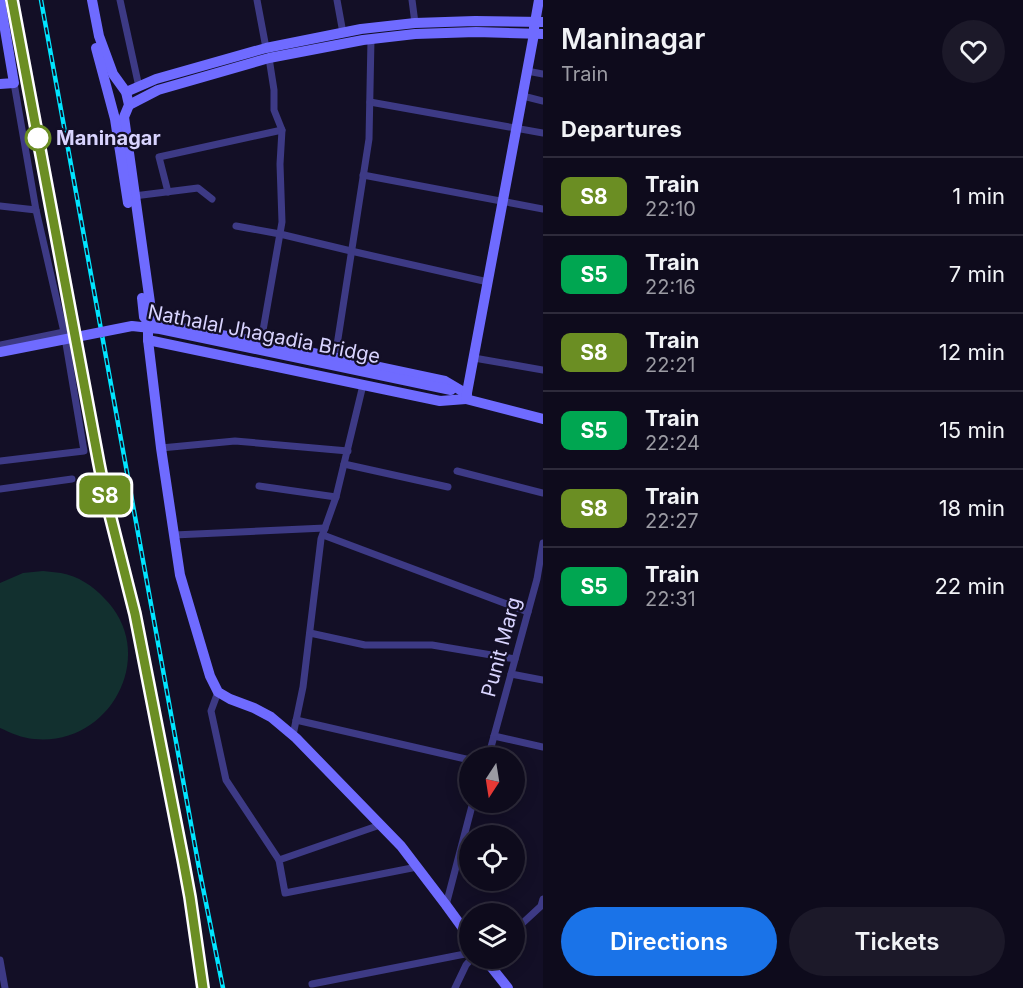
<!DOCTYPE html>
<style>
body{margin:0;font-family:Inter,sans-serif;background:#1c1929;color:#f1f3f6;height:100vh;display:flex;flex-direction:column;font-size:22px;white-space:nowrap}
*{box-sizing:border-box;margin:0}
p{font-size:20px;color:#9b9ba3}
.icon{flex:none;width:33px;height:33px;fill:none;stroke:currentColor;stroke-width:2;stroke-linecap:round;stroke-linejoin:round}
.map{position:relative;flex:1;overflow:hidden}
.details{display:flex;flex-direction:column;background:#0e0b1c;width:480px}
.details>*{flex:none}
.badge{padding:0 12px;border-radius:9px;font-size:21px;line-height:39px}
.needle{width:39px;rotate:192deg}
.buttons{position:absolute;left:459px;top:747px;display:grid;gap:12px}
.buttons a{display:grid;place-items:center;width:66px;height:66px;border-radius:50%;background:#0e0b1c;box-shadow:0 3px 15px #0003,0 0 0 2px #2e2b3b;font-size:30px}
.map>.badge{position:absolute;translate:-50% -50%;box-shadow:0 0 0 3px #fff}
h2{padding:0 18px;font-size:22px;line-height:54px}
.round{display:grid;place-items:center;flex:none;width:63px;height:63px;border-radius:32px;background:#1c1929}
.summary{display:flex;align-items:center;justify-content:space-between;height:102px;padding:0 18px}
h1{font-size:28px;font-weight:600;line-height:45px}
.cta{display:flex;gap:12px;margin-top:auto;padding:12px 18px}
.cta a{flex:1;height:69px;border-radius:36px;background:#1a73e8;color:#fff;font-size:24px;font-weight:600;line-height:69px;text-align:center}
.cta a+a{background:#1c1929;color:#f1f3f6}
ul{padding:0;list-style:none}
li{display:flex;align-items:center;gap:18px;height:78px;padding:0 18px;border-top:2px solid #2e2b3b}
li div{flex:1}
li b{display:block;font-size:22px}
li em{font-style:normal}
li .badge{min-width:66px;font-weight:700;text-align:center}
main{display:flex;flex:1;min-height:0}
.map>svg:first-child{display:block}
</style>
<main>
<div class="map">
<svg width="543" height="988" viewBox="0 0 543 988">
<rect width="100%" height="100%" fill="#130f26"/>
<path fill="#12302f" d="M43,571C49,572 55,572 61,573C78,576 93,586 104,598C160,653 111,747 34,739C22,738 11,733 0,728V583L23,573Z"/>
<g fill="none" stroke-linecap="round" stroke-linejoin="round">
<g stroke="#3d3a85" stroke-width="7">
<path d="M120,0L139,87"/>
<path d="M257,0L266,48"/>
<path d="M337,0L343,33"/>
<path d="M412,0L415,23"/>
<path d="M527,71L543,74"/>
<path d="M523,96L543,101"/>
<path d="M370,102L543,133"/>
<path d="M363,175L543,209"/>
<path d="M168,192L159,157L282,130"/>
<path d="M134,196L198,188L212,199"/>
<path d="M0,206L36,210L14,83"/>
<path d="M236,226L280,234L351,251L488,282"/>
<path d="M261,342L282,222L280,164L282,130L274,110V90L269,58"/>
<path d="M0,345L64,332L36,210"/>
<path d="M335,358L369,139L371,39"/>
<path d="M474,358L543,370"/>
<path d="M161,448L235,441L348,451"/>
<path d="M0,461L84,451L64,332"/>
<path d="M344,464L448,487"/>
<path d="M457,471L543,493"/>
<path d="M259,486L336,497"/>
<path d="M0,489L72,479"/>
<path d="M174,535L325,528"/>
<path d="M323,535L528,612"/>
<path d="M310,633L365,645H432L515,659"/>
<path d="M511,674L543,680"/>
<path d="M218,692L211,711L226,780L279,860"/>
<path d="M296,720L470,760"/>
<path d="M293,735L303,687L321,539L336,497L363,385"/>
<path d="M494,736L543,747"/>
<path d="M488,758L537,579L543,543"/>
<path d="M380,825L279,860L285,893L417,867"/>
<path d="M446,905L473,802"/>
<path d="M514,931L541,906L543,899"/>
<path d="M0,960L5,988"/>
<path d="M312,984L470,953"/>
<path d="M455,988L466,965L472,958"/>
</g>
<g stroke="#6f6bff" stroke-width="10">
<path d="M92,0L99,36L113,74L126,92L129,105L124,117L152,317L148,322V340L161,448L180,575L210,676L218,692L230,699L254,708L271,717L296,738L401,846L446,905L470,938"/>
<path d="M96,48L115,119L128,203"/>
<path d="M0,84L14,83L0,0"/>
<path d="M126,92L156,79L266,48L361,29L415,23L475,21L543,22"/>
<path d="M129,105L158,90L269,58L363,40L415,34L476,32L543,34"/>
<path d="M142,298L144,317L148,322L261,342L445,381L467,394"/>
<path d="M148,340L440,401L466,399"/>
<path d="M462,398L543,419"/>
<path d="M466,398L534,34V28L539,0"/>
<path d="M484,958L508,988"/>
</g>
<g stroke="#00e5ff" stroke-width="4.5">
<g id="rail">
<path d="M12,0L95,447L106,499L134,614L190,897L203,988"/>
<path d="M41,0L199,868L223,988"/>
</g>
</g>
<use href="#rail" stroke="#130f26" stroke-width="2" stroke-dasharray="7" stroke-linecap="butt"/>
<path stroke="#6f6bff" stroke-width="10" d="M0,352L132,326L160,329L451,390"/>
</g>
<g fill="none" stroke-linecap="round" stroke-linejoin="round">
<g stroke="#fff" stroke-width="14">
<path id="line" d="M12,0L99,464L106,499L135,614L183,859L190,897L203,988"/>
</g>
<use href="#line" stroke="#6b8e23" stroke-width="9"/>
</g>
<circle fill="#fff" stroke="#6b8e23" stroke-width="3" cx="38" cy="138" r="12"/>
<g text-anchor="middle" dominant-baseline="central" stroke-width="4.5" stroke-linejoin="round" paint-order="stroke">
<g font-size="20" font-weight="bold" fill="#d9d4ff" stroke="#130f26" text-anchor="start">
<text x="56" y="138">Maninagar</text>
</g>
<g font-size="20" fill="#d9d4ff" stroke="#130f26">
<text transform="translate(264 334) rotate(11)">Nathalal Jhagadia Bridge</text>
<text transform="translate(501 647) rotate(-75)">Punit Marg</text>
</g>
</g>
</svg>
<div class="buttons">
<a><svg class="needle" viewBox="-14 -14 28 28"><path d="M0-13l5 13h-10z" fill="#e53935"/><path d="M0 13l5-13h-10z" fill="#9b9ba3"/></svg></a>
<a><svg class="icon" aria-label="locate" viewBox="0 0 24 24"><circle cx="12" cy="12" r="6"/><path d="M12 2v4M12 18v4M2 12h4M18 12h4"/></svg></a>
<a><svg class="icon" aria-label="layers" viewBox="0 0 24 24"><path d="M12 4l9 5-9 5-9-5zM3 14l9 5 9-5"/></svg></a>
</div>
<b class="badge" style="left:105px;top:495px;background:#6b8e23;color:#fff">S8</b>
</div>
<section class="details">
<div class="summary"><div><h1>Maninagar</h1><p>Train</p></div><a class="round"><svg class="icon" aria-label="heart" viewBox="0 0 24 24"><path d="M12 20l-8-8c-3-5 5-10 8-4 3-6 11-1 8 4z"/></svg></a></div>
<h2>Departures</h2>
<ul>
<li><span class="badge" style="background:#6b8e23;color:#fff">S8</span><div><b>Train</b><p>22:10</p></div><em>1 min</em></li>
<li><span class="badge" style="background:#00a651;color:#fff">S5</span><div><b>Train</b><p>22:16</p></div><em>7 min</em></li>
<li><span class="badge" style="background:#6b8e23;color:#fff">S8</span><div><b>Train</b><p>22:21</p></div><em>12 min</em></li>
<li><span class="badge" style="background:#00a651;color:#fff">S5</span><div><b>Train</b><p>22:24</p></div><em>15 min</em></li>
<li><span class="badge" style="background:#6b8e23;color:#fff">S8</span><div><b>Train</b><p>22:27</p></div><em>18 min</em></li>
<li><span class="badge" style="background:#00a651;color:#fff">S5</span><div><b>Train</b><p>22:31</p></div><em>22 min</em></li>
</ul>
<div class="cta"><a>Directions</a><a>Tickets</a></div>
</section>
</main>
